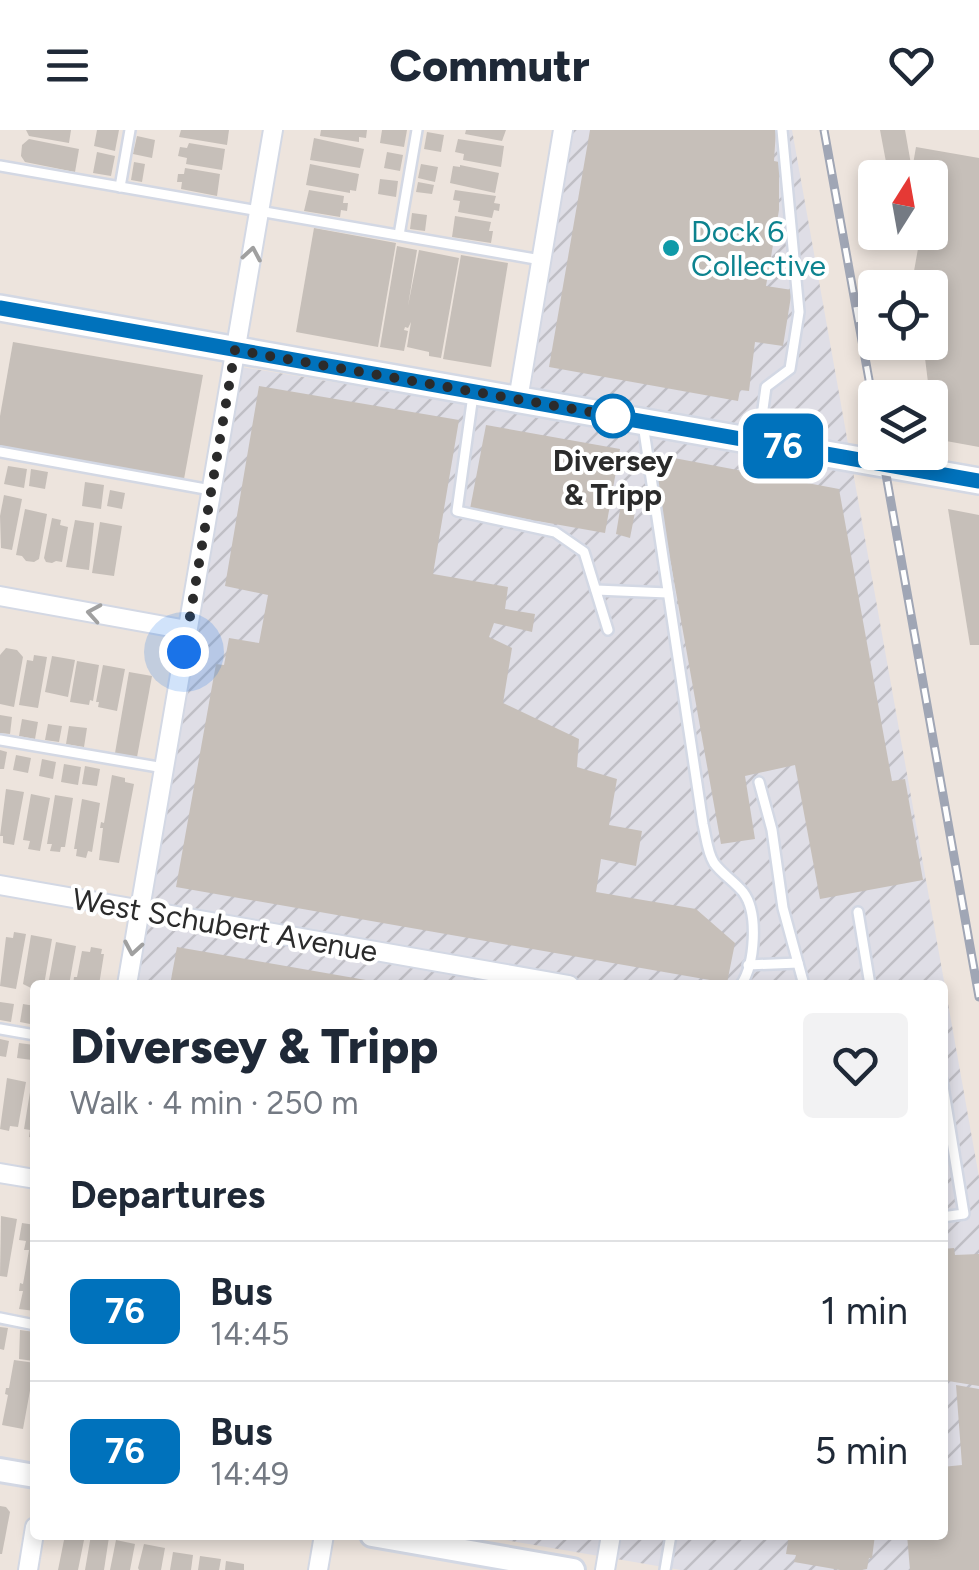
<!DOCTYPE html>
<meta charset="utf-8">
<style>
body{margin:0;font-family:Figtree,sans-serif;background:#f2f2f3;color:#1f2937;height:100vh;display:flex;flex-direction:column;font-size:38px;white-space:nowrap}
*{box-sizing:border-box;margin:0}
p{font-size:32px;color:#747a83}
.icon{flex:none;width:55px;height:55px;fill:none;stroke:currentColor;stroke-width:2;stroke-linecap:round;stroke-linejoin:round}
.map{position:relative;flex:1;overflow:hidden}
.drawer{position:absolute;left:30px;top:850px;width:918px;height:560px;display:flex;flex-direction:column;background:#fff;border-radius:10px;box-shadow:0 5px 15px #0003}
.drawer>*{flex:none}
.badge{padding:0 20px;border-radius:15px;font-size:35px;line-height:65px}
.needle{width:65px;rotate:11deg}
.buttons{position:absolute;left:858px;top:30px;display:grid;gap:20px}
.buttons a{display:grid;place-items:center;width:90px;height:90px;border-radius:10px;background:#fff;box-shadow:0 5px 15px #0003;font-size:50px}
.you{position:absolute;width:50px;height:50px;margin:-25px;border:8px solid #fff;border-radius:50%;background:#1a73e8;box-shadow:0 0 0 15px #1a73e833}
.map>.badge{position:absolute;translate:-50% -50%;box-shadow:0 0 0 5px #fff}
h2{padding:0 40px;font-size:38px;line-height:90px}
.round{display:grid;place-items:center;flex:none;width:105px;height:105px;border-radius:10px;background:#f2f2f3}
.head{display:flex;align-items:center;justify-content:space-between;height:170px;padding:0 40px}
h1{font-size:48px;font-weight:800;line-height:75px}
ul{padding:0;list-style:none}
li{display:flex;align-items:center;gap:30px;height:140px;padding:0 40px;border-top:2px solid #e0e1e3}
li div{flex:1}
li b{display:block;font-size:38px}
li em{font-style:normal}
li .badge{min-width:110px;font-weight:700;text-align:center}
header{display:flex;justify-content:space-between;align-items:center;height:130px;padding:0 40px;background:#fff;font-size:45px;font-weight:800}
.map>svg:first-child{display:block}
</style>
<header><svg class="icon" aria-label="menu" viewBox="0 0 24 24"><path d="M4 6h16M4 12h16M4 18h16"/></svg>Commutr<svg class="icon" aria-label="heart" viewBox="0 0 24 24"><path d="M12 20l-8-8c-3-5 5-10 8-4 3-6 11-1 8 4z"/></svg></header>
<div class="map">
<svg width="979" height="1440" viewBox="0 0 979 1440">
<defs>
<pattern id="industrial-furrows" width="10" height="10" patternUnits="userSpaceOnUse" patternTransform="scale(2.5)"><rect width="10" height="10" fill="#dfdee6"/><path d="M-1 1l2-2M0 10L10 0M9 11l2-2" fill="none" stroke="#c0bfc5"/></pattern>
</defs>
<rect width="100%" height="100%" fill="#ede4dd"/>
<path fill="url(#industrial-furrows)" d="M572,0H792L979,1047V1440H681L476,1405H942V855H116L206,370L229,235L527,284Z"/>
<g fill="#c6bfb9">
<path d="M26,0H71L69,13L29,6Z"/>
<path d="M97,0H119L115,21L94,16Z"/>
<path d="M181,0H229L227,15L179,7Z"/>
<path d="M321,0H367L366,8L359,7V12L320,6Z"/>
<path d="M382,0H407L404,17L380,13Z"/>
<path d="M466,0H506L502,11L465,4Z"/>
<path d="M590,0H776L774,31L779,32V80L766,156L792,160L783,216L755,212L749,261L740,260L738,271L549,237Z"/>
<path d="M880,0H905L912,40L916,17L979,28V317L935,309L923,212H930V158H911L919,113L901,110L902,102H930V48H889Z"/>
<path d="M427,2L444,5L441,22L424,19Z"/>
<path d="M137,6L155,10L152,28L133,24Z"/>
<path d="M314,8L364,19L360,38L310,30Z"/>
<path d="M29,9L79,19L75,42L25,32L21,26L22,15Z"/>
<path d="M458,9L504,16L501,37L463,30L464,24L455,22Z"/>
<path d="M189,13L225,19L222,40L186,34L187,28L178,26L180,17L187,18Z"/>
<path d="M97,22L115,26L111,46L93,43Z"/>
<path d="M387,22L403,25L400,41L384,38Z"/>
<path d="M134,32L145,34L142,52L131,50Z"/>
<path d="M310,34L359,44L356,61L350,60V63L306,55Z"/>
<path d="M421,34L438,37L435,52L418,48Z"/>
<path d="M460,35L499,43L495,63L450,53L453,36L460,37Z"/>
<path d="M185,38L220,44L217,66L181,59L182,52H177L178,44H184Z"/>
<path d="M380,49L398,51L396,67L378,64Z"/>
<path d="M418,52L434,55L432,64L416,62Z"/>
<path d="M309,60L344,66L343,73H348L347,81L341,80L340,87L304,81Z"/>
<path d="M455,60L496,66L494,73L500,74L499,81L494,80L492,88L458,82L460,71L453,70Z"/>
<path d="M412,83L427,85L425,101L410,99Z"/>
<path d="M455,86L491,92L489,101H493L491,113L452,107Z"/>
<path d="M314,98L396,113L378,217L296,202Z"/>
<path d="M397,116L417,120L408,176L419,120L459,128L441,228L429,226V222L407,217L411,192L408,198L405,197L404,200L408,201L404,221L380,217Z"/>
<path d="M461,125L508,133L491,237L443,229Z"/>
<path d="M13,212L203,245L184,349L0,317V286Z"/>
<path d="M259,256L459,290L433,444L508,457L505,479L535,484L532,502L494,493L489,507L512,518L503,573L579,609L577,637L617,649L609,695L642,701L636,736L601,729L596,762L696,779L735,813L727,853L176,757L216,534L224,535L229,508L259,513L268,465L225,456Z"/>
<path d="M486,295L620,319L605,403L470,379Z"/>
<path d="M658,325L839,359L892,651L905,649L923,750L820,769L795,635L745,646L755,709L721,714L654,339Z"/>
<path d="M8,336L27,339L24,358L4,354Z"/>
<path d="M31,339L48,342L45,359L29,356Z"/>
<path d="M85,352L104,355L101,379L82,376Z"/>
<path d="M110,360L125,363L122,379L107,376Z"/>
<path d="M4,365L22,369L12,420L1,418L0,386Z"/>
<path d="M621,374L636,377L630,408L616,404Z"/>
<path d="M25,379L47,384L39,429L34,432L26,431L22,426L16,425Z"/>
<path d="M948,379L979,385V515H970Z"/>
<path d="M52,388L61,390L60,395L68,397L62,432L56,431L52,433L46,432L44,428Z"/>
<path d="M75,390L94,393L89,440L66,437Z"/>
<path d="M100,392L122,396L114,446L92,443Z"/>
<path d="M6,518L17,520L23,527L14,577L0,574V525Z"/>
<path d="M34,525L47,527L38,578L19,575L27,530L33,531Z"/>
<path d="M52,526L75,530L68,567L45,562Z"/>
<path d="M77,531L99,535L93,571L90,570L89,575L70,572Z"/>
<path d="M103,535L125,539L117,581L98,577L99,572H96Z"/>
<path d="M129,542L152,546L137,627L115,623Z"/>
<path d="M0,585L12,587L10,604L0,603Z"/>
<path d="M22,589L38,592L35,609L19,606Z"/>
<path d="M48,594L62,596L59,612L45,610Z"/>
<path d="M69,596L87,598L84,617L66,614Z"/>
<path d="M0,620L7,622L4,639H0Z"/>
<path d="M16,625L31,628L28,643L13,640Z"/>
<path d="M42,629L56,632L53,649L39,646Z"/>
<path d="M64,634L81,637L78,655L61,652Z"/>
<path d="M85,636L100,639L97,656L82,654Z"/>
<path d="M112,645L125,648V652L134,654L119,733L99,730L103,698H100L101,692L104,693Z"/>
<path d="M6,659L24,662L14,715L3,713V706H0Z"/>
<path d="M31,664L50,668L40,721L28,719L30,711L23,710Z"/>
<path d="M55,665L73,668L65,717H61L60,722L50,721L52,714H47Z"/>
<path d="M82,669L100,673L92,722L88,721L86,728L76,726L77,719H74Z"/>
<path d="M14,802L26,804L16,859L0,856L6,807L13,808Z"/>
<path d="M31,805L52,809L44,855H35V860L23,854Z"/>
<path d="M56,812L76,816L69,855H48Z"/>
<path d="M91,817L102,819L101,824H104L99,855H73L74,847H77L82,821L90,822Z"/>
<path d="M177,817L383,853L382,855H170Z"/>
<path d="M0,872L14,874L11,892L0,890Z"/>
<path d="M23,874L35,876V895L20,892Z"/>
<path d="M0,909L9,911L6,927L0,926Z"/>
<path d="M19,913L34,915L32,930L17,928Z"/>
<path d="M7,948L26,952L18,997L10,996L9,1001L0,999Z"/>
<path d="M31,956L35,957V1008L29,1007L30,1000L24,999Z"/>
<path d="M1,1086L17,1089L7,1147L0,1146Z"/>
<path d="M22,1093L35,1095V1181L19,1179L23,1161H19L20,1153L23,1154L29,1120H24L26,1111L19,1110Z"/>
<path d="M954,1118L955,1125L979,1124V1256L942,1250V1119Z"/>
<path d="M0,1197L8,1198L4,1220L0,1219Z"/>
<path d="M20,1200L35,1202L34,1231L19,1229Z"/>
<path d="M14,1230L35,1233L23,1299L2,1295L8,1265L5,1264L6,1258H9Z"/>
<path d="M956,1255L979,1259V1440H910L907,1405H942V1337L962,1335Z"/>
<path d="M0,1376L6,1377L10,1382L2,1424H0Z"/>
<path d="M65,1405H85L78,1440H58Z"/>
<path d="M91,1405L109,1407L104,1440H85Z"/>
<path d="M789,1405H875L872,1428H869L867,1439L862,1440H840L794,1432L796,1425L786,1424Z"/>
<path d="M116,1410L135,1414L130,1440H110Z"/>
<path d="M144,1414L165,1418L161,1440H139L138,1438Z"/>
<path d="M173,1422L193,1425L191,1440H170Z"/>
<path d="M200,1426L221,1429L219,1440H198Z"/>
<path d="M226,1431L244,1434V1440H225Z"/>
</g>
<g fill="none" stroke-linecap="round" stroke-linejoin="round">
<g stroke="#d3d8e4" stroke-width="14">
<g id="service">
<path d="M0,36L541,130"/>
<path d="M120,57L130,0"/>
<path d="M399,105L417,0"/>
<path d="M473,265L457,381L555,402L584,422L608,500"/>
<path d="M643,294L703,694C706,706 707,722 714,733C722,744 734,751 743,762C759,783 755,834 741,855"/>
<path d="M759,308L766,257L790,239L799,182L782,0"/>
<path d="M0,322L211,360"/>
<path d="M596,460L668,463"/>
<path d="M0,610L164,638"/>
<path d="M858,782L870,855"/>
<path d="M798,833L804,855"/>
<path d="M748,835L798,833L783,778L772,700L759,652"/>
<path d="M0,899L35,905"/>
<path d="M942,950L964,1084L942,1087"/>
<path d="M0,1188L35,1195"/>
<path d="M665,1440L671,1405"/>
</g>
</g>
<g stroke="#d3d8e4" stroke-width="22">
<g id="minor">
<path d="M518,270L563,0"/>
<path d="M0,466L187,500"/>
<path d="M0,755L569,855"/>
<path d="M127,855L273,0"/>
<path d="M0,1043L35,1049"/>
<path d="M28,1440L35,1397"/>
<path d="M318,1440L324,1405"/>
<path d="M605,1440L611,1405"/>
</g>
</g>
<g stroke="#d3d8e4" stroke-width="28">
<g id="tertiary">
<path d="M0,1340L35,1346"/>
<path d="M372,1405L573,1440"/>
</g>
</g>
<g stroke="#d3d8e4" stroke-width="30">
<path id="secondary" d="M0,178L979,351"/>
</g>
<use href="#service" stroke="#fff" stroke-width="9"/>
<use href="#minor" stroke="#fff" stroke-width="18"/>
<use href="#tertiary" stroke="#fff" stroke-width="22"/>
<use href="#secondary" stroke="#fff" stroke-width="25"/>
<g stroke="#a0a6b5" stroke-width="9">
<g id="rail">
<path d="M824,0L875,283"/>
<path d="M882,322L979,867"/>
</g>
</g>
<use href="#rail" stroke="#fff" stroke-width="5" stroke-dasharray="15" stroke-linecap="butt"/>
</g>
<defs><path id="oneway-chevron" d="M-2-3.5L2.5 0L-2 3.5" fill="none" stroke-width="1.6" stroke-linecap="round" stroke-linejoin="round" transform="scale(2.5)"/></defs>
<g stroke="#a0a0a0">
<use href="#oneway-chevron" transform="translate(252 124) rotate(-80)"/>
<use href="#oneway-chevron" transform="translate(94 483) rotate(-170)"/>
<use href="#oneway-chevron" transform="translate(133 818) rotate(100)"/>
</g>
<g fill="none" stroke-linecap="round" stroke-linejoin="round">
<g stroke="#fff" stroke-width="22">
<path id="line" d="M0,178L979,351"/>
</g>
<use href="#line" stroke="#0072bc" stroke-width="15"/>
<path stroke="#2b2b2b" stroke-width="10" stroke-dasharray="0 18" d="M184,522L235,220L613,286"/>
</g>
<circle fill="#0f9aa8" stroke="#fff" stroke-width="4" cx="671" cy="118" r="10"/>
<circle fill="#fff" stroke="#0072bc" stroke-width="5" cx="613" cy="286" r="20"/>
<g text-anchor="middle" dominant-baseline="central" stroke-width="8" stroke-linejoin="round" paint-order="stroke">
<g font-size="30" fill="#0d838f" stroke="#fff" text-anchor="start">
<text x="691" y="101">Dock 6<tspan x="691" dy="34">Collective</tspan></text>
</g>
<g font-size="30" font-weight="bold" fill="#2b2b2b" stroke="#fff">
<text x="613" y="330">Diversey<tspan x="613" dy="34">&amp; Tripp</tspan></text>
</g>
<g font-size="30" fill="#2b2b2b" stroke="#fff">
<text transform="translate(225 795) rotate(10)">West Schubert Avenue</text>
</g>
</g>
</svg>
<div class="buttons">
<a><svg class="needle" viewBox="-14 -14 28 28"><path d="M0-13l5 13h-10z" fill="#e53935"/><path d="M0 13l5-13h-10z" fill="#747a83"/></svg></a>
<a><svg class="icon" aria-label="locate" viewBox="0 0 24 24"><circle cx="12" cy="12" r="6"/><path d="M12 2v4M12 18v4M2 12h4M18 12h4"/></svg></a>
<a><svg class="icon" aria-label="layers" viewBox="0 0 24 24"><path d="M12 4l9 5-9 5-9-5zM3 14l9 5 9-5"/></svg></a>
</div>
<div class="you" style="left:184px;top:522px"></div>
<b class="badge" style="left:783px;top:316px;background:#0072bc;color:#fff">76</b>
<section class="drawer">
<div class="head"><div><h1>Diversey &amp; Tripp</h1><p>Walk · 4 min · 250 m</p></div><a class="round"><svg class="icon" aria-label="heart" viewBox="0 0 24 24"><path d="M12 20l-8-8c-3-5 5-10 8-4 3-6 11-1 8 4z"/></svg></a></div>
<h2>Departures</h2>
<ul>
<li><span class="badge" style="background:#0072bc;color:#fff">76</span><div><b>Bus</b><p>14:45</p></div><em>1 min</em></li>
<li><span class="badge" style="background:#0072bc;color:#fff">76</span><div><b>Bus</b><p>14:49</p></div><em>5 min</em></li>
</ul>
</section>
</div>
